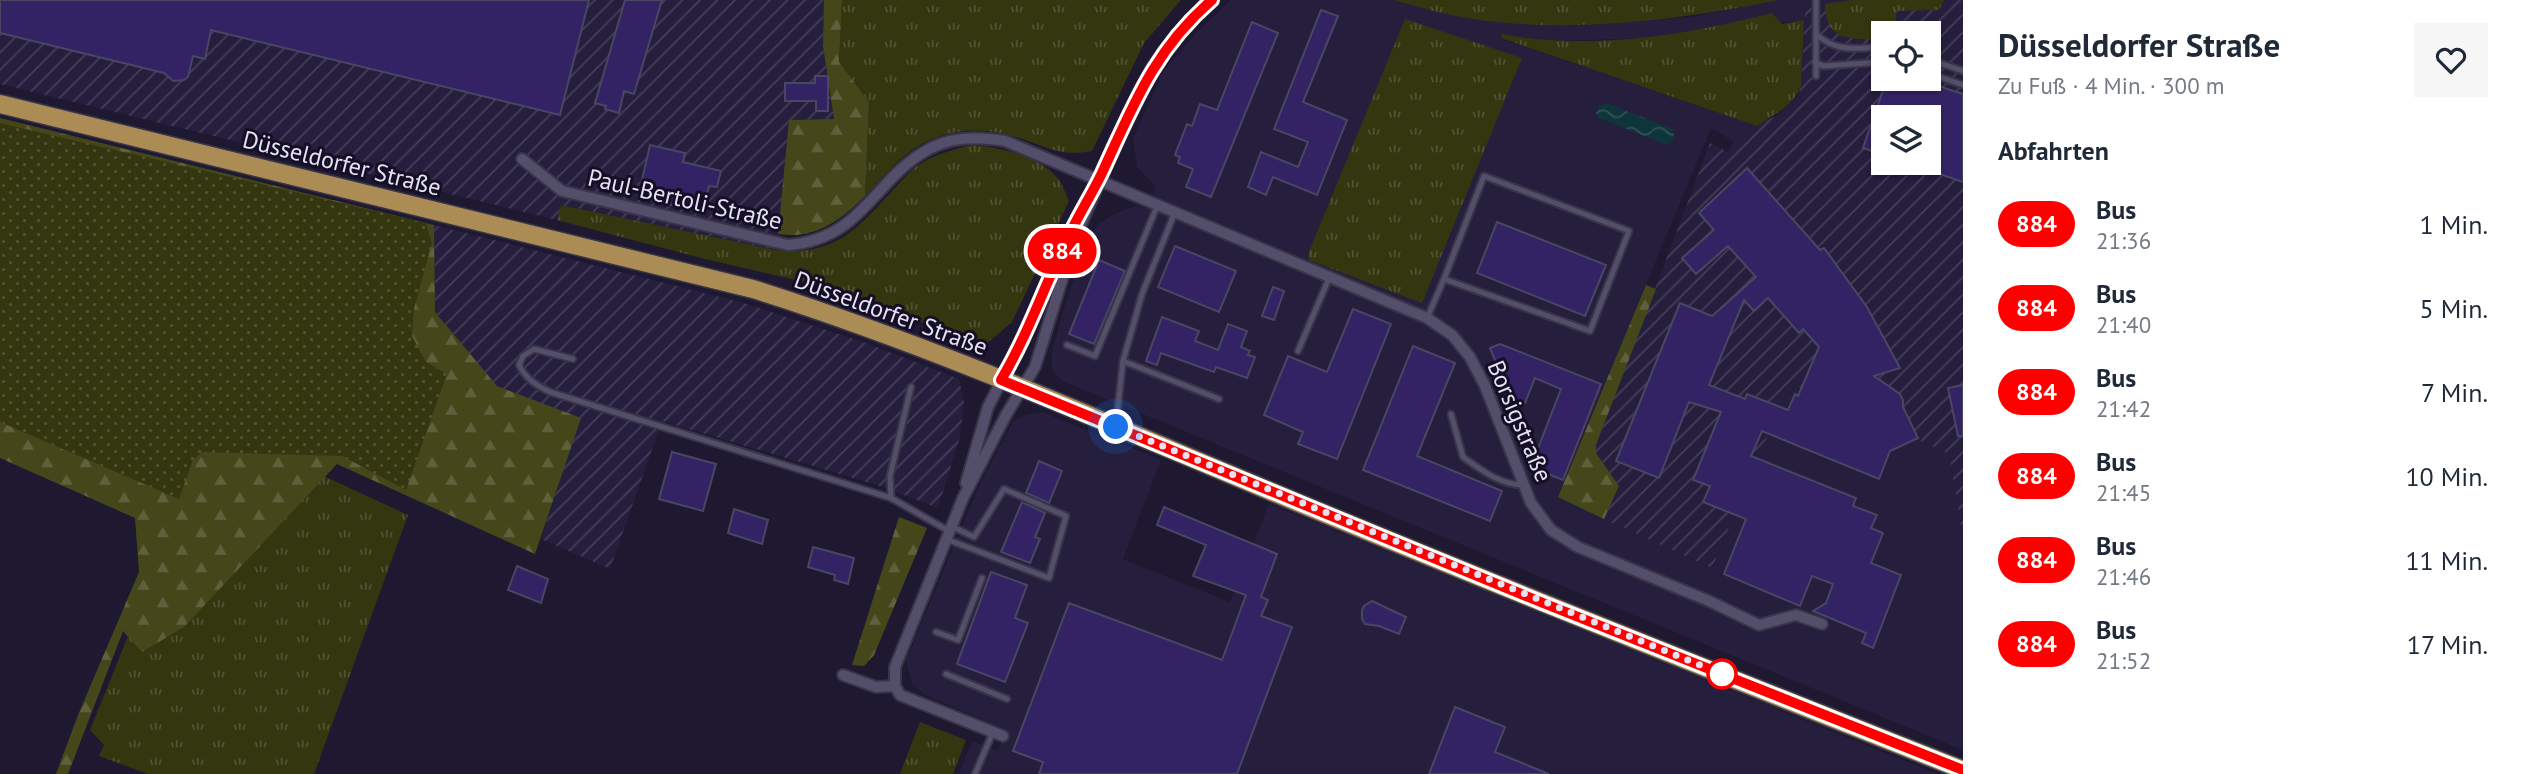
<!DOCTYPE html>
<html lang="de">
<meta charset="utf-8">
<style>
body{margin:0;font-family:"PT Sans",sans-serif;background:#f6f6f7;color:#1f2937;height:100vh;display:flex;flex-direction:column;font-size:26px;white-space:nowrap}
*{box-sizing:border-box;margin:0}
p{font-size:23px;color:#747a83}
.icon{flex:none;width:38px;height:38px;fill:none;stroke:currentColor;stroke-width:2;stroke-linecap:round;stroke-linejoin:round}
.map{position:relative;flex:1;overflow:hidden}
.panel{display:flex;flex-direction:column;background:#fff;width:560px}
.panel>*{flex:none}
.badge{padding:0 14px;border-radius:23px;font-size:24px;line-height:46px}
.controls{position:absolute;left:1871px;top:21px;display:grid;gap:14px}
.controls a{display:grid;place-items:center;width:70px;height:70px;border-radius:0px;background:#fff;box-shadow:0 2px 5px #0004;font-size:35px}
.you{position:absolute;width:35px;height:35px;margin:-18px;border:5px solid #fff;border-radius:50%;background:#1a73e8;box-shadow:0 0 0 10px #1a73e833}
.map>.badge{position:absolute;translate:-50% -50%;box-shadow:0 0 0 4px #fff}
h2{padding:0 35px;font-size:26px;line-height:63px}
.round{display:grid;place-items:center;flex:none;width:74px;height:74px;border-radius:0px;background:#f6f6f7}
.head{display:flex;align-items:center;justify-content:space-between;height:119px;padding:0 35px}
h1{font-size:33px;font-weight:800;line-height:52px}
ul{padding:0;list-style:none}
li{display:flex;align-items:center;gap:21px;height:84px;padding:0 35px}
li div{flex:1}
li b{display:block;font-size:26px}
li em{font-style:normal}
li .badge{min-width:77px;font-weight:700;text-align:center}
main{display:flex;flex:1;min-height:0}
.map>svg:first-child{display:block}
</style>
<main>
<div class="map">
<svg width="1963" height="774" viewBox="0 0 1963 774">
<defs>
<pattern id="industrial-furrows" width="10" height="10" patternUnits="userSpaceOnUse" patternTransform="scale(1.75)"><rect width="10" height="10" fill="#251e3d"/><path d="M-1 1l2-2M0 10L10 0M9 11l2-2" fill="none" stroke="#443e5a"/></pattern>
<pattern id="grass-tufts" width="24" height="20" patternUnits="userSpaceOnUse" patternTransform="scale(1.75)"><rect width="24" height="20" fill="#343610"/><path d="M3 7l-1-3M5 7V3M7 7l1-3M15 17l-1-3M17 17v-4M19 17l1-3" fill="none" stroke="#515333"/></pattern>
<pattern id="forest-firs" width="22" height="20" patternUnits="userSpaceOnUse" patternTransform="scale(1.75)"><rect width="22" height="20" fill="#45471a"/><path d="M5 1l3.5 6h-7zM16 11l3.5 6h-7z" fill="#60613c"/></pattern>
<pattern id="park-dots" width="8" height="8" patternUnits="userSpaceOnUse" patternTransform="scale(1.75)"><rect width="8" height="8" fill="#343610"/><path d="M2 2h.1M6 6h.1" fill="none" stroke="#515333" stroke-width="1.8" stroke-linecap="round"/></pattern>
<pattern id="water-waves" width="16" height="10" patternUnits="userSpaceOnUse" patternTransform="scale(1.75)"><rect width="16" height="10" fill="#0e363a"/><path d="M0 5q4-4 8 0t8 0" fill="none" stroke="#315357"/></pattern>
</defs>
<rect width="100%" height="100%" fill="#1e1831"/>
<g fill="#251e3d">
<path d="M1231,0H1394L1471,19L1560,25L1607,24L1692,17L1779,0H1853L1805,7L1804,20L1799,21L1722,26L1646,38L1559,41L1502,35V39L1757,126L1734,142L1711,128L1558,497L1712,568L1790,383L1949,454L1963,538V750L1062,381L1052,370V353L1063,311L1087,241L1098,225L1112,215L1135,206L1147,208L1156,187L1137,167L1133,139L1163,72L1195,34Z"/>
<path d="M1042,412L1161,460L1123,559L1230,602L1269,504L1938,774H959L972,741L998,751L1006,730L925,695L912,684L906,660L980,483L1013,422L1025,415Z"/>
</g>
<g fill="url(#industrial-furrows)" fill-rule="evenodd">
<path d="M0,0H824L823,46L834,119L789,120L776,250L567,206L561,205L557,220L0,84Z"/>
<path d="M1853,0H1963V538L1949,454L1790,383L1712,568L1604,519L1619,486L1596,453V445L1710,143L1728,152L1734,142L1762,122L1777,116L1798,96L1801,86L1805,7ZM1883,33H1928V79H1883ZM1883,117H1928V163H1883Z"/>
<path d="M434,225L744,303L866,343L959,379L964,402L960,437L938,508L883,487L662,421L610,569L541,539L580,418L497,387L435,312Z"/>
</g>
<g fill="url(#grass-tufts)">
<path d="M842,0H1181L1144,43L1092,151C1060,157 1048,147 1019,138C980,125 940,128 907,154C891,166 878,183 865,196L869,102L839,62Z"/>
<path d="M1394,0H1779C1679,20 1574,34 1472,19C1446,15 1419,7 1394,0Z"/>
<path d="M1853,0H1944L1939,10L1896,11V33H1883V39C1853,39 1825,43 1825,4Z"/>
<path d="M1772,13L1782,24L1804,20L1801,86C1793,107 1774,114 1757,126L1501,38L1502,34C1593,51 1684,35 1772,13Z"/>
<path d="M1405,19L1522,58L1422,303L1309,260L1308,254Z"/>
<path d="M971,145C999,147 1042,156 1059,180C1063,186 1066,194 1069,201L1012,322L985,345L817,285L701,258L557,220L561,205L776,250C837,256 856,229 894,189C901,182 908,172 917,166C933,155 952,150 971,145Z"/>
<path d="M222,429L408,515L314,774H148L99,756L104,745L90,730L201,456Z"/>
<path d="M920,722L966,740L953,774H900Z"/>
</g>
<g fill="url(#forest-firs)">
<path d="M824,0H842L839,62L869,102L865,196C840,221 814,240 778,234L789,120L834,119L823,46Z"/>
<path d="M0,118L434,225L435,312L497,386L581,418L535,554L337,464L184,627L142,652L123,631L68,774H56L78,715L139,572L135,518L0,458Z"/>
<path d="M1646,285L1656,289L1596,445V453L1619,486L1604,519L1558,497Z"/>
<path d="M899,517L927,528L874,655L864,666L852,665Z"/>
</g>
<path fill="url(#park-dots)" d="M0,123L426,223L432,243L414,309L412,336L426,362L447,374L406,490L342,456L202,452L193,460L179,499L0,422Z"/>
<path fill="url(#water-waves)" d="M1606,103L1673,129C1676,135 1673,142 1667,145L1599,118L1596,114L1599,106Z"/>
<g fill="#342364" stroke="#494662" stroke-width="2" fill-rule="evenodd">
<path d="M0,0H589L560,115L211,30L205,59L193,56L188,77L184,80L173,81L164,73L0,33Z"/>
<path d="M625,0H662L634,94L624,91L619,113L605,109L606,106L595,103Z"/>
<path d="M1321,10L1338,16L1303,102L1347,120L1317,195L1273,177L1266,195L1248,187L1261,152L1298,167L1308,142L1274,129Z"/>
<path d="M1252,22L1278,33L1211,197L1186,187L1193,169L1178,163L1180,157L1175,155L1187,124L1192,126L1200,104L1217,110Z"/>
<path d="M815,76H828V111H816V101H785V83H815Z"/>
<path d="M1887,79H1917L1963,94V182L1928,170V117H1883V155L1863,148Z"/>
<path d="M650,145L685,153L683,162L721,171L717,187L709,186L703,212L638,197Z"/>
<path d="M1747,168L1820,250L1824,248L1867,307L1900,368L1874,376L1900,394L1903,400V407L1918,438L1890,451L1879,479L1762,431L1751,456L1856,498L1853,506L1877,515L1871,528L1883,533L1871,563L1901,575L1873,648L1862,643L1866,633L1813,611L1826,603L1833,584L1812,576L1800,606L1724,574L1746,519L1703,502L1710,486L1693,480L1721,412L1689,402L1659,478L1616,461L1680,303L1712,316L1756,277L1728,246L1696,274L1682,258L1714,230L1699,213ZM1768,298L1799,333L1803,329L1819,347L1798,396L1795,394L1788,410L1747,394L1745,399L1709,385L1744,300L1754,311Z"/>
<path d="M1497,222L1606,265L1585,316L1477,273Z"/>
<path d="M1175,246L1236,271L1219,312L1158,287Z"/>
<path d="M1099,260L1125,271L1094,344L1069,334Z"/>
<path d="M1273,287L1284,291L1274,320L1262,316Z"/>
<path d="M1353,309L1391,324L1337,459L1298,444L1303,432L1264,415L1288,356L1327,372Z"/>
<path d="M1162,317L1199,331L1195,341L1218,350L1228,324L1247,331L1241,347L1250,351L1248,355L1255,357L1247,378L1216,367L1214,372L1161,353L1157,365L1146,361Z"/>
<path d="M1500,344L1601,384L1563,480L1540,471L1545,460L1535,456L1561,389L1535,378L1525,403L1515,409L1490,348Z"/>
<path d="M1413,346L1455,363L1417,456L1502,491L1490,521L1363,470Z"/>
<path d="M1963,385V436H1958L1948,388Z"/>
<path d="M672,452L716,464L703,511L659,499Z"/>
<path d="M1039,461L1062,471L1049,503L1026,493Z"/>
<path d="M1022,502L1045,513L1035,537L1040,539L1030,563L1001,552Z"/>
<path d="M1164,507L1277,554L1261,597L1268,600L1261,616L1292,627L1237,774H1039L1043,762L1013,751L1069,603L1222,660L1246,595L1193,576L1206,545L1157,525Z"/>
<path d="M734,509L768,520L762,544L728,533Z"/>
<path d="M813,547L854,558L848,584L834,580L835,575L808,567Z"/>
<path d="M517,566L548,579L541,603L508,590Z"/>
<path d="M991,572L1027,585L1015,618L1028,623L1005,682L957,664Z"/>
<path d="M1372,601L1406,617L1399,634L1379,626L1365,624L1362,619V610L1364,606Z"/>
<path d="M1455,707L1505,727L1495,752L1549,774H1429Z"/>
</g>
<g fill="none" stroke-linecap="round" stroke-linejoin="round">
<g stroke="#393548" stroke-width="9">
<g id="service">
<path d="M1816,0V76"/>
<path d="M1816,34C1837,53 1856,48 1883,47"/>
<path d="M1928,59L1963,71"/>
<path d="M1815,62L1823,66L1883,62"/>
<path d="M1928,73L1963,85"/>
<path d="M1427,318L1444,279L1590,331L1629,231L1484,176L1444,279"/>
<path d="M1067,345L1095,356L1158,204"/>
<path d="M1298,351L1330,276"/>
<path d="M573,359L534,349L523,356L519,365C526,379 536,385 550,392L891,498L949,531"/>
<path d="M1123,361L1219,399"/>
<path d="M1451,414L1463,457C1481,470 1501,485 1523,485"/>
<path d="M1116,424L1123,361L1142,294L1175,212"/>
<path d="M891,498L890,476L911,387"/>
<path d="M946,539L1049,578L1066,516L1004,489L974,537L953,527"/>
<path d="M936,632L958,640L982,578"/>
<path d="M946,674L1007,699"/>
<path d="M975,774L993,732"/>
</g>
</g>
<g stroke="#393548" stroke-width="14">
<g id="minor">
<path d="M522,159L562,191L788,245C864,239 874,177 931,148C953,136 982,137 1005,141L1427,318L1452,335L1470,357L1485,386L1531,503L1551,530L1578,547L1709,601L1759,625L1796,615L1822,624"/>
<path d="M966,483L988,407L1028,329L1074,225"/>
<path d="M843,675L876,687L895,686"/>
<path d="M1003,736L900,695L895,686V667L963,498L1006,415L1035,367L1075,238L1139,92L1153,66L1177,34L1212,0"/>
</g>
</g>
<g stroke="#393548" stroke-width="21">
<path id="primary" d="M0,104L753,289C940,348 1120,429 1301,504C1521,595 1742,683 1963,770"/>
</g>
<use href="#service" stroke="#534e6a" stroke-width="5"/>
<use href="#minor" stroke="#534e6a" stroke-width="10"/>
<use href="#primary" stroke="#aa8c54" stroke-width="18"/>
</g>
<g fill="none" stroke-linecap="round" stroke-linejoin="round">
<g stroke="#fff" stroke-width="16">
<path id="line" d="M1212,0C1154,50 1133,106 1102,173C1091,196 1077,217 1067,240C1044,286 1028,335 1001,380L1543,603L1963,770"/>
</g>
<use href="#line" stroke="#f00" stroke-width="10"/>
<path stroke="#e5e2f4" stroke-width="7" stroke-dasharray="0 12.6" d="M1116,427L1722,674"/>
</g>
<circle fill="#fff" stroke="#f00" stroke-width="3.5" cx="1722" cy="674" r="14"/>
<g text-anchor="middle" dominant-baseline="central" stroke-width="6" stroke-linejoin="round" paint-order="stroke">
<g font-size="24" fill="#e5e2f4" stroke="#150f26">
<text transform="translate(342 163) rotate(14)">Düsseldorfer Straße</text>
<text transform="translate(685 199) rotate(13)">Paul-Bertoli-Straße</text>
<text transform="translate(891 313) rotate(20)">Düsseldorfer Straße</text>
<text transform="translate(1520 421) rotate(67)">Borsigstraße</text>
</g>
</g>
</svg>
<div class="controls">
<a><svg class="icon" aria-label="locate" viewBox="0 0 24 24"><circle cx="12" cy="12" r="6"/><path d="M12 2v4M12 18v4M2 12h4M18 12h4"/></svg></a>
<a><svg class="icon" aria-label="layers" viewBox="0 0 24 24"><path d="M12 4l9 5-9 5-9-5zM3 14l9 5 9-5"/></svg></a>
</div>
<div class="you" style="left:1116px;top:427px"></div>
<b class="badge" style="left:1062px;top:251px;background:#f00;color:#fff">884</b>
</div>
<section class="panel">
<div class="head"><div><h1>Düsseldorfer Straße</h1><p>Zu Fuß · 4 Min. · 300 m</p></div><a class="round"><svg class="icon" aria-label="heart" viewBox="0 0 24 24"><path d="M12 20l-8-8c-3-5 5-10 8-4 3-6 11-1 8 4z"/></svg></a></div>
<h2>Abfahrten</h2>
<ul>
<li><span class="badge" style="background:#f00;color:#fff">884</span><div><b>Bus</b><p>21:36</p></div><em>1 Min.</em></li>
<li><span class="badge" style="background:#f00;color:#fff">884</span><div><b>Bus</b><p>21:40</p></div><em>5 Min.</em></li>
<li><span class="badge" style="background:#f00;color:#fff">884</span><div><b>Bus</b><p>21:42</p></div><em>7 Min.</em></li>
<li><span class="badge" style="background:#f00;color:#fff">884</span><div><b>Bus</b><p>21:45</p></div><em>10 Min.</em></li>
<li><span class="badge" style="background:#f00;color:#fff">884</span><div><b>Bus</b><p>21:46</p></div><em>11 Min.</em></li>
<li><span class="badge" style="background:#f00;color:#fff">884</span><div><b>Bus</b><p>21:52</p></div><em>17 Min.</em></li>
</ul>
</section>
</main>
